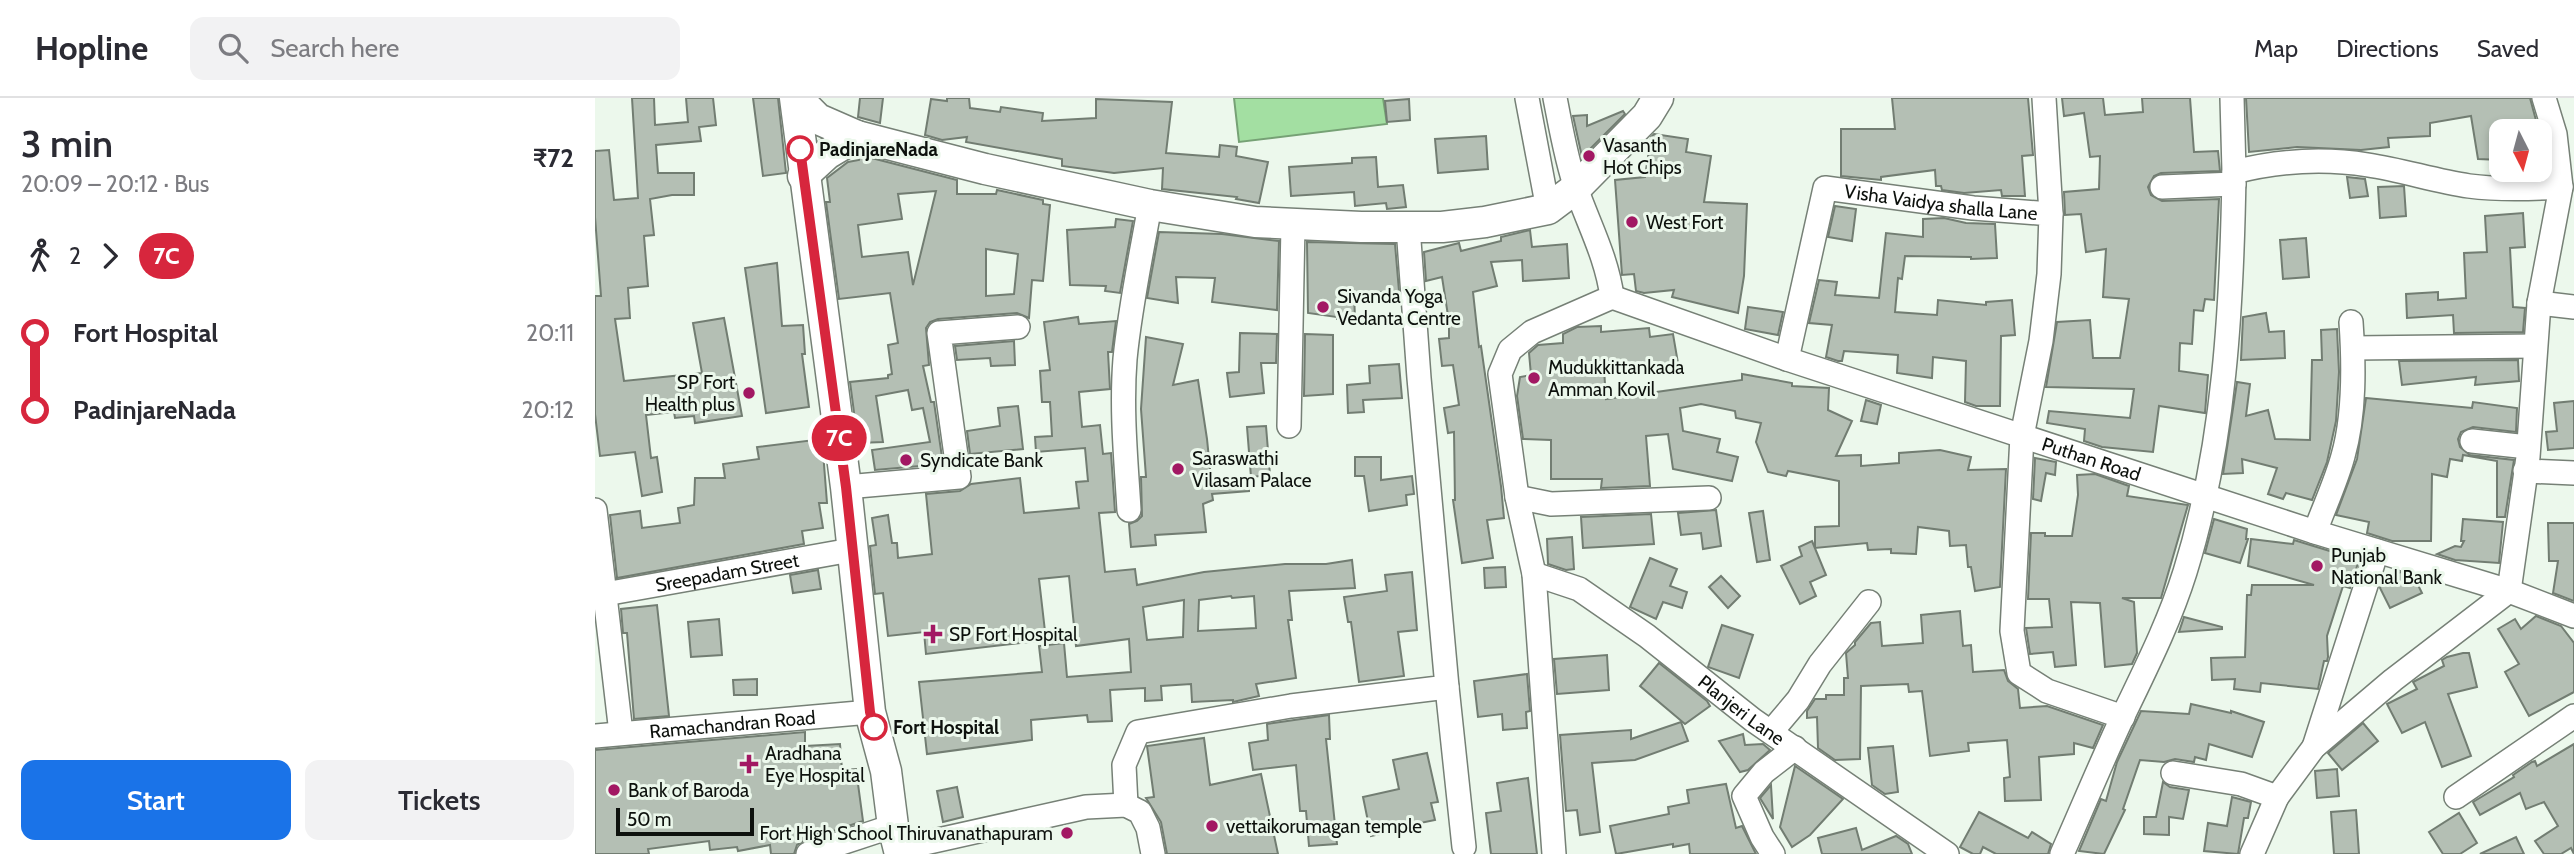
<!DOCTYPE html>
<meta charset="utf-8">
<style>
body{margin:0;font-family:Cabin,sans-serif;background:#f2f2f3;color:#2b2b33;height:100vh;display:flex;flex-direction:column;font-size:26px;white-space:nowrap}
*{box-sizing:border-box;margin:0}
p{font-size:23px;color:#7c7c81}
.icon{flex:none;width:38px;height:38px;fill:none;stroke:currentColor;stroke-width:2;stroke-linecap:round;stroke-linejoin:round}
.map{position:relative;flex:1;overflow:hidden}
.details{display:flex;flex-direction:column;background:#fff;width:595px}
.details>*{flex:none}
.badge{padding:0 14px;border-radius:23px;font-size:24px;line-height:46px}
.needle{width:46px;rotate:174deg}
.buttons{position:absolute;left:1894px;top:21px;display:grid;gap:14px}
.buttons a{display:grid;place-items:center;width:63px;height:63px;border-radius:14px;background:#fff;box-shadow:0 4px 10px #0003;font-size:35px}
.scale{position:absolute;left:21px;bottom:18px;width:138px;box-sizing:border-box;padding-left:7px;border:4px solid #0d110d;border-top:0;font-size:19px;line-height:24px;white-space:nowrap;color:#0d110d;-webkit-text-stroke:5px #ecf8ec;paint-order:stroke}
.map>.badge{position:absolute;translate:-50% -50%;box-shadow:0 0 0 4px #fff}
.legs{display:flex;align-items:center;gap:10px;height:77px;padding:0 21px;font-size:23px}
.legs p{margin-inline-start:auto}
.overview{display:flex;align-items:center;justify-content:space-between;height:119px;padding:0 21px}
h1{font-size:38px;font-weight:600;line-height:52px}
.action{display:flex;gap:14px;margin-top:auto;padding:14px 21px}
.action a{flex:1;height:80px;border-radius:14px;background:#1a73e8;color:#fff;font-size:28px;font-weight:600;line-height:80px;text-align:center}
.action a+a{background:#f2f2f3;color:#2b2b33}
ul{padding:0 21px;list-style:none}
li{display:flex;align-items:center;gap:24px;height:77px;font-size:26px}
li i{display:grid;place-items:center;width:10px;height:100%;margin:0 9px;background:currentColor}
li i::after{content:'';width:18px;height:18px;margin:-9px;border:5px solid;border-radius:50%;background:#fff}
li p{margin-inline-start:auto}
li:first-child i{background:linear-gradient(#0000 50%,currentColor 0)}
li:last-child i{background:linear-gradient(currentColor 50%,#0000 0)}
header{display:flex;align-items:center;gap:42px;box-sizing:border-box;height:98px;padding:0 35px;background:#fff;border-bottom:2px solid #e1e1e2}
header strong{font-size:33px}
nav{display:flex;gap:38px;margin-inline-start:auto;font-size:24px}
.search{width:490px;height:63px;background:#f2f2f3;display:flex;align-items:center;gap:18px;box-sizing:border-box;padding:0 24px;border-radius:14px;color:#7c7c81;font-size:26px}
main{display:flex;flex:1;min-height:0}
.map>svg:first-child{display:block}
</style>
<header>
<strong>Hopline</strong>
<div class="search"><svg class="icon" aria-label="search" viewBox="0 0 24 24"><circle cx="10" cy="10" r="6"/><path d="M15 15l6 6"/></svg>Search here</div>
<nav><a>Map</a><a>Directions</a><a>Saved</a></nav>
</header>
<main>
<section class="details">
<div class="overview"><div><h1>3 min</h1><p>20:09 – 20:12 · Bus</p></div><b>₹72</b></div>
<div class="legs"><svg class="icon" aria-label="walk" viewBox="0 0 24 24"><circle cx="13" cy="4" r="2"/><path d="M13 8l-2 6 4 7M11 14l-3 7M7 12l3-4h3l4 4"/></svg>2<svg class="icon" aria-label="forward" viewBox="0 0 24 24"><path d="M9 5l7 7-7 7"/></svg><b class="badge" style="background:#d7263d;color:#fff">7C</b></div>
<ul>
<li><i style="color:#d7263d"></i><b>Fort Hospital</b><p>20:11</p></li>
<li><i style="color:#d7263d"></i><b>PadinjareNada</b><p>20:12</p></li>
</ul>
<div class="action"><a>Start</a><a>Tickets</a></div>
</section>
<div class="map">
<svg width="1979" height="756" viewBox="0 0 1979 756">
<rect width="100%" height="100%" fill="#ecf8ec"/>
<path fill="#a3dfa2" stroke="#76a175" stroke-width="2" d="M639,0H788L792,26L644,44Z"/>
<g fill="#b4bfb4" stroke="#727d72" stroke-width="2" fill-rule="evenodd">
<path d="M37,0H59L60,27L93,24L91,0H118L121,27L104,29L106,43L61,47L63,75H99V97H77L55,101L59,137L49,138L53,188L33,190L35,220L20,221L29,283L107,275L98,225L129,220L147,318L100,325L99,318L80,320L79,314L51,317L56,360L62,359L67,394L47,398L40,354L5,358L0,316V198H6L0,119V53L14,52L19,102L43,100Z"/>
<path d="M158,0H183L191,75L168,78Z"/>
<path d="M265,0H288L285,25L263,19Z"/>
<path d="M352,0H374L375,10L405,14L406,9L448,15L447,23L501,20V1L577,4L571,55L624,59L625,47L642,49L641,58L673,64L664,105L641,101L642,99L567,91L568,70L519,75L467,68V61L371,44L372,39L347,42L330,37L336,1L352,3Z"/>
<path d="M1297,0H1433L1438,57L1427,58L1430,98H1407L1406,92L1369,95L1347,92L1346,88H1341L1340,72L1286,79V82L1246,78V31H1300Z"/>
<path d="M1467,0H1508L1510,17L1548,14L1547,0H1595L1599,54L1623,53L1625,73L1566,75L1559,78L1553,89L1556,97L1567,103L1624,101L1619,202L1610,201L1608,213L1599,212L1597,246L1585,245L1584,273L1613,277L1610,315L1564,308L1558,354L1507,349L1489,343L1490,331L1452,325L1454,313L1535,320L1539,291L1451,289L1462,224L1495,222L1498,260H1525L1534,201L1508,199L1511,151L1491,154L1486,116L1470,117L1469,94L1504,91L1505,58L1495,59L1489,15L1469,18Z"/>
<path d="M1651,0H1935L1942,26L1932,29L1933,33H1906V62L1883,61L1876,18L1835,25V38L1793,40L1794,49L1766,52L1702,49L1654,54Z"/>
<path d="M814,1L815,22L792,24L790,3Z"/>
<path d="M1028,13L1030,16L987,59L978,18L992,17V28Z"/>
<path d="M1059,36L1093,41L1091,54L1116,58L1109,104L1152,106L1149,178L1143,215L1077,199L1079,192L1049,195L1041,193L1039,176L1027,177L1020,82L1050,79L1056,39Z"/>
<path d="M891,38L893,71L843,75L840,41Z"/>
<path d="M265,57L362,82V96H401L402,92L448,102V106L455,107L448,183L437,182L434,220L422,215L343,221L335,224L331,230L334,267L328,268L336,304H339L348,366L280,372L277,352L335,344L328,310L317,312L313,292L281,298L288,344L263,345L255,284L293,280V277L297,276L293,247L303,245L295,195L244,201L231,104H235L232,80L253,64L264,62ZM341,93L318,187L313,154L267,159L263,127L307,121L303,96ZM391,151L423,156L419,196L391,198Z"/>
<path d="M781,59L783,89L808,87L811,109L792,111L791,105L760,108L759,94L696,98L694,69L757,65V60Z"/>
<path d="M1752,79L1770,81L1773,98L1755,100Z"/>
<path d="M1809,88L1811,118L1785,120L1783,89Z"/>
<path d="M1240,108L1261,111L1257,143L1233,139Z"/>
<path d="M1928,115L1930,149L1915,150L1918,209L1930,210L1928,234L1859,235L1858,217L1812,220L1811,196L1843,194V202L1871,200L1869,155L1892,154L1890,118Z"/>
<path d="M1349,120L1371,125L1400,126L1402,160L1376,161V159L1310,158L1307,181L1303,180L1300,214L1342,217L1343,202L1391,207V204L1417,202L1420,237L1406,238L1405,308H1381L1370,304L1371,263L1338,259L1337,280L1302,275L1303,257L1249,253L1247,263H1243L1231,259L1237,227L1214,225L1224,182L1242,184L1240,197L1284,200L1291,135L1328,139V121Z"/>
<path d="M521,121L538,123L525,195L510,193L511,188L475,187L472,132L520,129Z"/>
<path d="M935,132L937,149L972,146L974,180L928,183L927,162L896,164L902,188L878,194L884,249L886,248L906,388L909,420L892,422L898,460L867,465L858,402H860L859,334L853,335L849,310L864,307L858,267L847,268L844,241L854,240V224L847,179L831,183L829,154L864,145L866,153L906,143V139Z"/>
<path d="M564,134L627,136L684,143L682,212L617,204L620,180L581,179L583,205L552,200Z"/>
<path d="M1711,140L1714,179L1688,181L1685,142Z"/>
<path d="M712,144L800,146L804,193L759,196L760,220L742,221V219L713,215Z"/>
<path d="M182,165L187,228L208,227L210,256H207L214,309L171,315L150,170Z"/>
<path d="M1153,209L1188,214L1183,237L1150,231Z"/>
<path d="M1671,215L1674,234L1689,233L1690,260L1646,262L1648,219Z"/>
<path d="M483,219L484,226L521,223L517,254H513L515,291L484,294L487,329L505,327L508,356L516,355L520,414L504,415L510,474L540,471L542,487L609,474L690,466H731L757,462L760,490L694,493L697,522H693L701,580L661,586L664,598L638,604V602L597,604L596,586L566,588L567,602L550,603V590L515,592L517,623L493,624L492,617L436,622L437,642L332,656L324,584L447,574L444,548L469,545L472,579L536,574L534,541L481,548L474,478L444,481L451,542L331,556L329,534L293,538L288,495L280,496L275,448L281,447L277,420L293,417L297,445H302L303,460L337,456L331,396L365,393L376,386L425,380L429,415L484,410L481,384L493,383L490,350L441,354L440,339L457,338L455,304H447L445,273L455,272L449,224ZM636,498L637,500L659,498L661,530L603,533L604,502ZM589,502L588,539L552,542L548,509Z"/>
<path d="M1006,228V234L1054,230L1055,239L1078,236L1083,265L1009,271L1011,301L1147,282V276L1197,285V288L1234,290L1233,312L1257,323L1241,358L1266,357V368L1304,365V355L1345,352L1376,359L1373,372L1411,371L1405,489L1380,493L1376,469H1373L1371,447L1355,448L1354,433L1323,429L1321,456L1296,455V451L1273,452L1272,445L1220,450V429L1244,428V383L1193,373L1191,378L1173,374L1161,344L1166,325L1141,320L1140,313L1106,306L1085,310L1088,333L1125,341L1122,354L1143,359L1137,383L1078,371L1073,336L1051,338L1055,388L1006,390L1007,381H956V342L928,341L922,298L925,279L936,277L934,255L943,247L968,245V236L982,229Z"/>
<path d="M1742,231L1744,274L1741,323L1732,364L1717,402L1691,395L1688,401L1673,396L1682,370L1647,361L1648,375L1628,376L1642,284L1655,286L1651,318L1673,312L1680,341L1715,342L1717,262H1727L1726,232Z"/>
<path d="M645,235L682,236L681,265H666L669,295L635,299L632,275L644,274Z"/>
<path d="M710,236L738,237V296L709,298Z"/>
<path d="M551,239L588,246L578,287L603,282L612,341L616,381L654,379V393L617,396L618,402L608,406L611,434L560,437L561,447L536,449L534,426L542,423L547,418L546,379H551L546,311Z"/>
<path d="M419,243L420,267L396,268L395,260L362,262L360,248Z"/>
<path d="M1923,262L1924,283L1880,287L1881,279L1807,287L1804,263Z"/>
<path d="M804,266L807,300L768,302L769,314L753,315L752,287L775,285L774,268Z"/>
<path d="M1771,300L1877,310L1878,304L1922,310L1921,334L1878,329L1866,334L1863,341L1865,349L1875,357L1919,362L1910,419H1902V363L1868,357L1867,363L1855,361L1852,379L1837,376L1836,443H1797L1772,435L1774,424L1741,417L1762,361Z"/>
<path d="M1271,302L1286,307L1282,326L1266,323Z"/>
<path d="M1979,303V350L1953,352L1951,334L1962,333L1959,305Z"/>
<path d="M423,308L428,351L375,356L372,333L405,328L403,310Z"/>
<path d="M671,328L675,377L656,379L652,329Z"/>
<path d="M227,341L232,405H224L228,430L207,433L209,446L22,480L15,417L45,413L47,430L85,425L83,410L99,407L100,380H130L128,366L164,361L162,349Z"/>
<path d="M760,359H786V382L817,378L819,396L811,397L812,407L774,413L769,378H760Z"/>
<path d="M1440,360L1461,364L1460,377L1451,375L1446,403L1438,401Z"/>
<path d="M1500,376L1534,388L1532,398L1593,407L1566,500H1527L1539,504L1542,555L1537,566L1510,569L1505,505L1476,504L1481,567L1460,569L1458,554L1435,556L1431,530L1457,529L1454,501H1433L1436,435H1450V438H1477L1483,397L1482,377Z"/>
<path d="M1121,412L1126,448L1108,451L1106,435L1086,437L1083,415Z"/>
<path d="M1168,413L1175,462L1162,464L1154,415Z"/>
<path d="M1056,416L1059,446L988,450L986,419Z"/>
<path d="M1619,421L1652,431L1651,441H1653L1645,465L1610,455Z"/>
<path d="M1868,421L1908,424L1904,465L1860,462L1842,456L1860,448L1866,449L1869,443H1866Z"/>
<path d="M1953,425H1979V503L1958,495L1963,463H1954Z"/>
<path d="M977,439L979,471L971,472L953,466L952,441Z"/>
<path d="M1656,441L1698,446L1699,442L1764,462L1755,490L1748,488L1732,538L1733,559L1732,563H1729L1723,591L1666,585L1665,594L1639,591L1640,581L1617,582L1616,560L1650,559L1652,497H1656L1657,487H1719L1653,468Z"/>
<path d="M1217,443L1231,477L1215,484L1221,498L1205,506L1186,468L1207,458L1204,449Z"/>
<path d="M1055,460L1082,471L1075,488L1092,494L1087,510L1068,504L1061,521L1035,509Z"/>
<path d="M910,469L911,489L890,490L889,470Z"/>
<path d="M223,472L226,491L198,495L195,477Z"/>
<path d="M817,474L822,532L803,534L809,578L764,584L756,524H753L749,499L792,493L790,477Z"/>
<path d="M1805,474L1819,479L1827,495L1795,510L1785,490L1787,483Z"/>
<path d="M1126,478L1145,498L1133,510L1114,489Z"/>
<path d="M62,507L74,618L39,621L32,535H28L26,511Z"/>
<path d="M1365,513L1368,548L1376,547L1378,574L1409,572L1413,583L1423,591L1425,610L1452,608L1508,627L1498,650L1479,645V656L1444,659L1446,702L1410,703L1409,680L1415,679L1412,642L1373,645L1374,653L1335,658L1327,593L1314,594L1313,586L1266,588L1265,661L1240,662L1223,650L1222,619L1212,620V613L1220,601H1231V597H1249V580H1253L1251,555L1260,547V544L1276,525L1285,524L1287,548L1328,545L1326,517Z"/>
<path d="M1941,518L1966,528L1979,545V594L1934,618L1910,574L1924,566L1903,531L1920,521L1926,531Z"/>
<path d="M1589,519L1627,529V531L1584,534Z"/>
<path d="M124,521L127,557L96,559L93,524Z"/>
<path d="M1127,527L1158,537L1144,580L1113,569Z"/>
<path d="M1868,555H1874L1882,589L1853,596L1876,658L1847,669L1830,624L1807,635L1792,606L1822,591L1818,584L1849,568L1847,562L1852,559Z"/>
<path d="M1012,557L1014,592L962,596L959,561Z"/>
<path d="M1064,565L1112,603L1115,608L1090,626L1045,588Z"/>
<path d="M932,576L935,613L931,614L932,630L908,632L907,616L883,619L879,583Z"/>
<path d="M162,581V597H139L138,582Z"/>
<path d="M1596,606L1636,615V613L1669,624L1657,659L1614,646L1611,662L1600,659L1599,664L1580,661L1569,664L1545,662L1528,711L1530,712L1509,756L1484,753L1506,701L1511,703L1522,664L1546,613L1594,616Z"/>
<path d="M734,617L735,641H731L742,746L714,748L711,713H705L701,667L658,672L654,645L673,642L672,626Z"/>
<path d="M1086,624L1093,643L1040,662L997,665L1005,734L985,737L982,712L971,713L965,637L1036,632V641Z"/>
<path d="M1768,625L1783,643L1747,672L1733,655Z"/>
<path d="M210,634V648L245,646L247,672L261,671L268,723L209,743L202,747L199,756H176L175,747L143,753L142,749L115,752L114,743L53,751L54,756H0V652Z"/>
<path d="M1148,636L1150,647L1168,646L1175,652L1153,672L1145,674L1124,643Z"/>
<path d="M609,640L615,687L666,676L683,756H572L566,724L551,700L559,699L552,648Z"/>
<path d="M1979,646V756L1976,750L1966,756H1949L1940,743L1963,728L1949,704L1931,711L1925,695L1885,717L1878,704L1919,679L1918,677L1937,664L1940,663L1942,668Z"/>
<path d="M1298,648L1303,694L1290,696L1277,687L1273,650Z"/>
<path d="M832,655L843,704L836,705L840,722L825,725V727L776,738L768,699L804,691L798,662Z"/>
<path d="M1200,668L1248,701L1215,737L1197,749L1185,729Z"/>
<path d="M1742,671L1744,698L1722,700L1720,673Z"/>
<path d="M933,680L942,756H896L891,715L906,713L902,685Z"/>
<path d="M1568,684L1575,689L1594,692L1588,721L1574,719V737L1549,736V719H1561Z"/>
<path d="M1131,686L1141,730L1147,728L1161,756H1095L1094,746L1078,749V746L1021,756L1015,728L1074,716L1073,709L1094,705L1092,692Z"/>
<path d="M1176,687L1178,721L1165,700Z"/>
<path d="M362,689L368,719L348,724L342,693Z"/>
<path d="M1637,699L1656,704L1653,720H1649L1643,756L1609,753L1613,725L1632,728Z"/>
<path d="M1761,712L1764,756H1739L1736,714Z"/>
<path d="M1384,714L1433,740L1437,734L1456,746L1453,756H1401L1388,749L1385,756H1378L1365,749Z"/>
<path d="M1864,715L1882,745L1865,756H1848L1834,734Z"/>
<path d="M1261,730L1267,752L1301,738L1313,746L1317,756H1227L1223,740Z"/>
<path d="M1921,739L1929,756H1885Z"/>
</g>
<g fill="none" stroke-linecap="round" stroke-linejoin="round">
<g stroke="#768076" stroke-width="26">
<g id="minor">
<path d="M932,0L953,111"/>
<path d="M1449,0L1456,116"/>
<path d="M1637,0L1639,74"/>
<path d="M1567,89L1639,86"/>
<path id="s1" d="M1017,199L1192,261L1720,434L1914,493L1979,518"/>
<path d="M1944,205L1979,209"/>
<path d="M1758,250L1940,248"/>
<path id="s2" d="M1192,261L1230,90L1378,110L1456,116L1454,176L1446,243L1427,338L1417,533L1424,575L1452,593L1528,619"/>
<path d="M694,328L698,127"/>
<path d="M1877,343L1933,349"/>
<path d="M1930,373L1979,375"/>
<path d="M251,389L364,379L344,235L423,229"/>
<path d="M922,399L956,406L1114,400"/>
<path d="M0,412L26,635"/>
<path d="M534,412C531,362 526,312 530,261C535,209 546,158 555,107"/>
<path d="M1720,434C1729,409 1741,384 1748,358C1760,316 1759,267 1756,224"/>
<path id="s3" d="M939,476L984,491L1052,538L1158,622L1352,756"/>
<path id="s4" d="M10,496L256,452"/>
<path d="M852,589L869,749"/>
<path d="M1176,634L1203,602L1225,566L1274,504"/>
<path id="s5" d="M0,638L275,614"/>
<path d="M1719,649L1782,453"/>
<path d="M1578,675L1646,686L1682,699"/>
<path d="M1861,699L1979,618"/>
<path d="M531,707L529,667L543,634L696,608L852,589L824,280L813,129"/>
<path d="M303,751L491,709L531,707L545,714L553,730L558,756"/>
<path d="M213,756L298,728"/>
<path d="M959,756L939,476L922,399L905,276L915,252L937,234L1017,199C1012,160 994,127 981,90C971,61 966,30 960,0"/>
<path d="M1178,756L1167,739L1149,698L1169,674L1200,650"/>
<path d="M1467,756C1487,711 1506,665 1527,620C1550,572 1574,525 1590,474C1630,346 1637,207 1639,74C1682,63 1729,60 1773,67C1807,72 1840,83 1874,88C1904,92 1935,91 1966,89"/>
<path d="M1657,756L1682,699L1719,649L1798,582L1914,493L1933,359L1944,205L1966,89L1960,36L1949,0"/>
</g>
</g>
<g stroke="#768076" stroke-width="33">
<g id="major">
<path d="M200,0L251,389L275,614L291,673L298,728L305,756"/>
<path d="M202,0L223,21L262,38"/>
<path d="M208,78L232,56L262,38L390,71L555,107L660,124L766,129H847L890,124L953,111L981,90L1052,18L1063,0"/>
</g>
</g>
<use href="#minor" stroke="#fff" stroke-width="23"/>
<use href="#major" stroke="#fff" stroke-width="30"/>
</g>
<g fill="none" stroke-linecap="round" stroke-linejoin="round">
<g stroke="#fff" stroke-width="16">
<path id="line-1" d="M205,51L251,389L275,614L279,629"/>
</g>
<use href="#line-1" stroke="#d7263d" stroke-width="10"/>
</g>
<g fill="#fff" stroke="#d7263d" stroke-width="3.5">
<circle cx="205" cy="51" r="12"/>
<circle cx="279" cy="629" r="12"/>
</g>
<g fill="#a21863" stroke="#ecf8ec" stroke-width="2.5">
<circle cx="994" cy="58" r="7"/>
<circle cx="1037" cy="124" r="7"/>
<circle cx="728" cy="209" r="7"/>
<circle cx="939" cy="280" r="7"/>
<circle cx="154" cy="295" r="7"/>
<circle cx="311" cy="362" r="7"/>
<circle cx="583" cy="371" r="7"/>
<circle cx="1722" cy="468" r="7"/>
<path d="M334.5 525.5h7v7h7v7h-7v7h-7v-7h-7v-7h7z"/>
<path d="M150.5 655.5h7v7h7v7h-7v7h-7v-7h-7v-7h7z"/>
<circle cx="19" cy="692" r="7"/>
<circle cx="617" cy="728" r="7"/>
<circle cx="472" cy="735" r="7"/>
</g>
<g text-anchor="middle" dominant-baseline="central" stroke-width="6" stroke-linejoin="round" paint-order="stroke">
<g font-size="19" fill="#0d110d" stroke="#ecf8ec" text-anchor="start">
<text x="1008" y="47">Vasanth<tspan x="1008" dy="22">Hot Chips</tspan></text>
<text x="1051" y="124">West Fort</text>
<text x="742" y="198">Sivanda Yoga<tspan x="742" dy="22">Vedanta Centre</tspan></text>
<text x="953" y="269">Mudukkittankada<tspan x="953" dy="22">Amman Kovil</tspan></text>
<text x="140" y="284" text-anchor="end">SP Fort<tspan x="140" dy="22">Health plus</tspan></text>
<text x="597" y="360">Saraswathi<tspan x="597" dy="22">Vilasam Palace</tspan></text>
<text x="325" y="362">Syndicate Bank</text>
<text x="1736" y="457">Punjab<tspan x="1736" dy="22">National Bank</tspan></text>
<text x="354" y="536">SP Fort Hospital</text>
<text x="170" y="655">Aradhana<tspan x="170" dy="22">Eye Hospital</tspan></text>
<text x="33" y="692">Bank of Baroda</text>
<text x="631" y="728">vettaikorumagan temple</text>
<text x="458" y="735" text-anchor="end">Fort High School Thiruvanathapuram</text>
</g>
<g font-size="19" font-weight="bold" fill="#0d110d" stroke="#ecf8ec" text-anchor="start">
<text x="224" y="51">PadinjareNada</text>
<text x="298" y="629">Fort Hospital</text>
</g>
<g font-size="19" fill="#0d110d" stroke="#ecf8ec">
<text stroke="none"><textPath href="#s2" startOffset="292">Visha Vaidya shalla Lane</textPath></text>
<text stroke="none"><textPath href="#s1" startOffset="506">Puthan Road</textPath></text>
<text stroke="none"><textPath href="#s4" startOffset="124">Sreepadam Street</textPath></text>
<text stroke="none"><textPath href="#s3" startOffset="250">Planjeri Lane</textPath></text>
<text stroke="none"><textPath href="#s5" startOffset="138">Ramachandran Road</textPath></text>
</g>
</g>
</svg>
<div class="buttons">
<a><svg class="needle" viewBox="-14 -14 28 28"><path d="M0-13l5 13h-10z" fill="#e53935"/><path d="M0 13l5-13h-10z" fill="#7c7c81"/></svg></a>
</div>
<div class="scale">50 m</div>
<b class="badge" style="left:244px;top:340px;background:#d7263d;color:#fff">7C</b>
</div>
</main>
